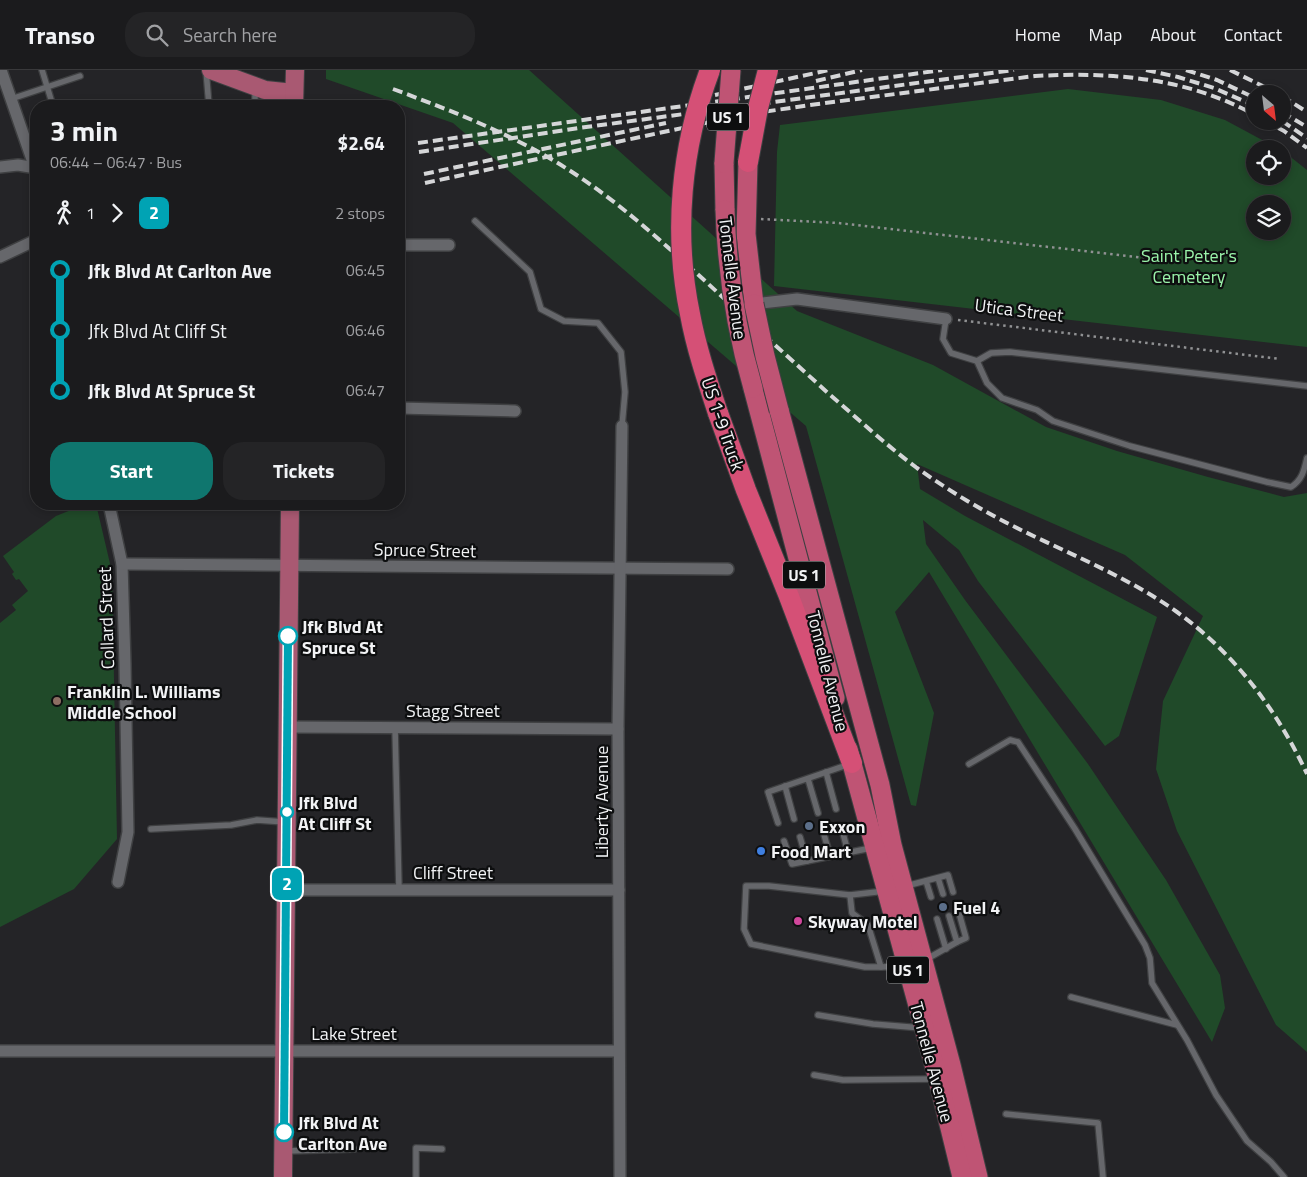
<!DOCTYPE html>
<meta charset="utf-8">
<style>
body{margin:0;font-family:"Titillium Web",sans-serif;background:#242426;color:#f1f3f6;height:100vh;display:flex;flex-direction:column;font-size:19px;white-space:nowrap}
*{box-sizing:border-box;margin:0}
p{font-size:16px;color:#a0a1a4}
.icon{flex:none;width:28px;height:28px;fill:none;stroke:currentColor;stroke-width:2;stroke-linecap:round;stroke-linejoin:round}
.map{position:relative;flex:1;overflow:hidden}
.sheet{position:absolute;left:30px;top:30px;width:375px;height:410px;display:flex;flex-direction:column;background:#1b1b1d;border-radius:20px;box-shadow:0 2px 8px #0003,0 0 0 1px #39393b}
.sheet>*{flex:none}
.badge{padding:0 10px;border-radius:8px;font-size:18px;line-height:32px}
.needle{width:32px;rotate:152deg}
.tools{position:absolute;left:1246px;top:15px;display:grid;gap:10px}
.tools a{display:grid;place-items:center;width:45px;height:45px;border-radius:50%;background:#1b1b1d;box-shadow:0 2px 8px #0003,0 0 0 1px #39393b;font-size:25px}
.map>.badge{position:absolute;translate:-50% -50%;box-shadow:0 0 0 2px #fff}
.legs{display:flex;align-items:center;gap:8px;height:55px;padding:0 20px;font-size:16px}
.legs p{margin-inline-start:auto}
.headline{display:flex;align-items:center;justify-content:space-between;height:85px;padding:0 20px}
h1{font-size:28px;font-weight:700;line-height:38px}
.primary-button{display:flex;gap:10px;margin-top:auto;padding:10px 20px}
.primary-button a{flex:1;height:58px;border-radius:20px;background:#0f766e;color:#fff;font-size:20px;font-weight:700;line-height:58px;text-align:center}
.primary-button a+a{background:#242426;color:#f1f3f6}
ul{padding:0 20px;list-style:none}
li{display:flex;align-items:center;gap:18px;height:60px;font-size:19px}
li i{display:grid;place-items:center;width:8px;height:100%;margin:0 6px;background:currentColor}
li i::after{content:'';width:12px;height:12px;margin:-6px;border:4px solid;border-radius:50%;background:#1b1b1d}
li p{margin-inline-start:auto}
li:first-child i{background:linear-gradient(#0000 50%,currentColor 0)}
li:last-child i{background:linear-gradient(currentColor 50%,#0000 0)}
header{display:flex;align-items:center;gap:30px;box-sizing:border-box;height:70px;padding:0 25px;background:#1b1b1d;border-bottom:1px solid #39393b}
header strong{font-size:24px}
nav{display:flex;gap:28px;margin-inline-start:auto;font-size:18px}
.search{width:350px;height:45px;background:#242426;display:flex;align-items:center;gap:12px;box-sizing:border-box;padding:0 18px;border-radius:20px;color:#a0a1a4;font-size:19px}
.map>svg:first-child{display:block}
</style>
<header>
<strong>Transo</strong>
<div class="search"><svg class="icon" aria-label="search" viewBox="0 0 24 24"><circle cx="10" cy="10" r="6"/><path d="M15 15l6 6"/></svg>Search here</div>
<nav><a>Home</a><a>Map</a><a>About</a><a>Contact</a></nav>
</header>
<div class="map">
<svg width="1307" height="1107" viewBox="0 0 1307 1107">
<rect width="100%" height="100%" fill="#242427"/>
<g fill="#204a29" fill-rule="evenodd">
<path d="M326,0H529L797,241L933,295L1046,357L1117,381L1208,407L1284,427L1307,423V982L1276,955L1177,761L1156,699L1163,631L1203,546L1125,485L917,394L920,419L965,446L1157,547L1119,666L1105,676L978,511L959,480L923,450L926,474L965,530L1088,694L1166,810L1220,905L1225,938L1212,972L929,502L895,542L934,643L916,736L911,735L806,356L453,53L326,9Z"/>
<path d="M1068,19L1161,30L1225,50L1279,79H1255V106H1282L1283,81L1307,100V277L774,216L777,82L780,55ZM1255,134H1282V161H1255Z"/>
<path d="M86,434H96L112,502L117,769L74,819L0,857V553L16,540L12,535L28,521L19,509L16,510L12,504L14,502L3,486L56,446Z"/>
</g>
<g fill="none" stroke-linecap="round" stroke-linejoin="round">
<g stroke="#3f4042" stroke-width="8">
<g id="service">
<path d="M42,0L53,36"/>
<path d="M206,0L209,36"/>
<path d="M255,18V36"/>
<path d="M11,29L80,6"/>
<path d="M209,33L219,36"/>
<path d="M475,151L530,202L541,239L564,251L598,253L621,282L625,322L622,356"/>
<path d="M946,249L943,269L951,283L977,291L987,313L1002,328L1037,340L1053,351L1130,376L1267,412L1291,417C1302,410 1304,401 1307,388"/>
<path d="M977,291L991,283L1010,282L1307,316"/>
<path d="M395,657L399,819"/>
<path d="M969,694L1010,670L1018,672L1075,759L1145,875L1150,888L1152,913L1187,970L1216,1025L1247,1071L1271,1092L1284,1107"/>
<path d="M826,702L836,739"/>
<path d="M808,709L818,743"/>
<path d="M785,716L794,749"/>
<path d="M778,753L768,722L850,694"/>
<path d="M841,756L848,782"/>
<path d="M151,759L231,755L257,750L285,752"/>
<path d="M823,761L830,786"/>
<path d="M800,767L807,791"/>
<path d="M784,771L792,794L871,778"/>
<path d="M938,808L943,824"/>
<path d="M926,811L931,827"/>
<path d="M906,816L948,805L953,822"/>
<path d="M850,825L852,843L868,855L881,897L904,896"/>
<path d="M937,849L946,879"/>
<path d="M957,872L966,868L959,843"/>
<path d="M925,890L957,872L949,846"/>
<path d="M881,897H865L751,874L744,859L746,816H769L850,825L885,821"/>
<path d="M1071,927L1177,955"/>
<path d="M818,945L873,954L922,958"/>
<path d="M814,1005L843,1010L936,1009"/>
<path d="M1006,1044L1098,1053L1103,1107"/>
<path d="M286,1081L354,1079"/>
<path d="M416,1107V1078L442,1079"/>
</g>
</g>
<g stroke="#3f4042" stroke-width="14">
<g id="minor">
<path d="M1,0L36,101"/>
<path d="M0,97L18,95L36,98"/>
<path d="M399,175H449"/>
<path d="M0,187L36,170"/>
<path d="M754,234L797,229L946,249"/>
<path d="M399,338L515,341"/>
<path d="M109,434L122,494L125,594L128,762L118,812"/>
<path d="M122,494L728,499"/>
<path d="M287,657L618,659"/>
<path d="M287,820H619"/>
<path d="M0,981H619"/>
<path d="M620,1107L618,659L622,356"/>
</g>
</g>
<g stroke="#3f4042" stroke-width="20">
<g id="primary">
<path d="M211,0L265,20L294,23"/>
<path d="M294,36L295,0"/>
<path d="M283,1107L290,434"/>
</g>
</g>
<g stroke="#3f4042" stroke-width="21">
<g id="trunk">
<path d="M748,92L746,164L754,234"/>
<path d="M724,93L725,140"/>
<path d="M753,318L835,628"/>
<path d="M779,340L880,715L892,775L951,995L978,1107"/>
<path d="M848,679L938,1009L962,1107"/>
</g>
</g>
<g stroke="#3f4042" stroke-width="22">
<path id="motorway" d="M718,343L746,420L788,524L852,693"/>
</g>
<g stroke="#909193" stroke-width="2.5" stroke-dasharray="2.5 4" stroke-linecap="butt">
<path d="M761,149L838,153L1172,191"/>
<path d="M958,250L1280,289"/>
</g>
<use href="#service" stroke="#66676b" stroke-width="5.5"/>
<use href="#minor" stroke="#66676b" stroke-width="11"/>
<use href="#primary" stroke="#a95972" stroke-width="18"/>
<use href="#trunk" stroke="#bf5474" stroke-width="19"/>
<use href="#motorway" stroke="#d55076" stroke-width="20"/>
<g stroke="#d5d6d8" stroke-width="4" stroke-dasharray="10 5" stroke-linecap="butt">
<path d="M1146,0L1178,7L1214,18L1255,36"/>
<path d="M1186,0L1217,10L1255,28"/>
<path d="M1230,0L1279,24"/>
<path d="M816,11L862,0"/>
<path d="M393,19C455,42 517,66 572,102C620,133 661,171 703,209C744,247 786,285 828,323C857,348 886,375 917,398C945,418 976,437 1007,453C1064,482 1125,505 1177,542C1235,584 1277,640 1307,704"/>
<path d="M715,25L829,0"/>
<path d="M1282,26L1307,42"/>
<path d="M1282,42L1307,57"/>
<path d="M736,46L810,35L1035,6C1112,2 1186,7 1255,45"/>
<path d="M1265,51L1284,61L1307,78"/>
<path d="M1282,51L1307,68"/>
<path d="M418,73L942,0"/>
<path d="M419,82L579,58L1014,0"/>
<path d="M424,104L666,53"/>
<path d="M425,113L743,45"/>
</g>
<g stroke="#3f4042" stroke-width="21" stroke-linecap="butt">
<g id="trunk-bridge">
<path d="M724,93L731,0"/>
<path d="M725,140C727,201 736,260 753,318"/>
<path d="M754,234L765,286L779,340"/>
</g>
</g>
<g stroke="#3f4042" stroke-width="22" stroke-linecap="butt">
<g id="motorway-bridge">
<path d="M710,0C681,77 673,163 690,244C696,277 707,310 718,343"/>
<path d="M748,92L758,38L768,0"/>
</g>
</g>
<use href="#trunk-bridge" stroke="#bf5474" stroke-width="19"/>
<use href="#motorway-bridge" stroke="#d55076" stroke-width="20"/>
</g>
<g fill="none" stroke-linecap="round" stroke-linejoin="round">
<g stroke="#fff" stroke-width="11">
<path id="line-1" d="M284,1062L288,566"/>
</g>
<use href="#line-1" stroke="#00a3b4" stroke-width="8"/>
</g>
<g fill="#fff" stroke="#00a3b4" stroke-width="2.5">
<circle cx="288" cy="566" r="9"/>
<circle cx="287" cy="742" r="6"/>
<circle cx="284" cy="1062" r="9"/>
</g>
<circle fill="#8d6e63" stroke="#0d0e0f" stroke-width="2" cx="57" cy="631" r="5"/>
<g fill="#5c6f8a" stroke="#0d0e0f" stroke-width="2">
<circle cx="809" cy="756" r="5"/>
<circle cx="943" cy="837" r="5"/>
</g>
<circle fill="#3f7fe0" stroke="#0d0e0f" stroke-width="2" cx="761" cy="781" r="5"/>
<circle fill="#d1479c" stroke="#0d0e0f" stroke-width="2" cx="798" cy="851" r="5"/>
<g text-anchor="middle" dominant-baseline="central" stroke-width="4.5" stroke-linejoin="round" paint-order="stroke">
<g fill="#0d0e0f" stroke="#adaeb0" stroke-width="1">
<rect x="707" y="33.5" width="42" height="27" rx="4"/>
<rect x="783" y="491.5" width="42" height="27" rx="4"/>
<rect x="887" y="886.5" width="42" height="27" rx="4"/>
</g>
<g font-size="16" font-weight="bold" fill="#f2f3f5">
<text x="728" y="47">US 1</text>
<text x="804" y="505">US 1</text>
<text x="908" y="900">US 1</text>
</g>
<g font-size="18" fill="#9bf4aa" stroke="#0d0e0f">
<text x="1189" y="185">Saint Peter's<tspan x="1189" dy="21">Cemetery</tspan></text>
</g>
<g font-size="18" fill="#f2f3f5" stroke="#0d0e0f">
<text transform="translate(733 208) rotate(83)">Tonnelle Avenue</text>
<text transform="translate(1019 240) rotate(7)">Utica Street</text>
<text transform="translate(723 354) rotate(71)">US 1-9 Truck</text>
<text transform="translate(425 480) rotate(1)">Spruce Street</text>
<text transform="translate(106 548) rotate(-92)">Collard Street</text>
<text transform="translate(828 601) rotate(76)">Tonnelle Avenue</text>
<text x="453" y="640">Stagg Street</text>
<text transform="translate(601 732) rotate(-90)">Liberty Avenue</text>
<text x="453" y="802">Cliff Street</text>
<text x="354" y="963">Lake Street</text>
<text transform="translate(932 992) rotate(75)">Tonnelle Avenue</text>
</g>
<g font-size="18" font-weight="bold" fill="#f2f3f5" stroke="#0d0e0f" text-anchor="start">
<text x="302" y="556">Jfk Blvd At<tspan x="302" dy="21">Spruce St</tspan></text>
<text x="298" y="732">Jfk Blvd<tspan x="298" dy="21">At Cliff St</tspan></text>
<text x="298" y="1052">Jfk Blvd At<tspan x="298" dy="21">Carlton Ave</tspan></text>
</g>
<g font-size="18" font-weight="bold" fill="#f2f3f5" stroke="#0d0e0f" text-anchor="start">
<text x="67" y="621">Franklin L. Williams<tspan x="67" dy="21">Middle School</tspan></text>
<text x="819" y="756">Exxon</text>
<text x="771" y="781">Food Mart</text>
<text x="953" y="837">Fuel 4</text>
<text x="808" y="851">Skyway Motel</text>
</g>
</g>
</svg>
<div class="tools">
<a><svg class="needle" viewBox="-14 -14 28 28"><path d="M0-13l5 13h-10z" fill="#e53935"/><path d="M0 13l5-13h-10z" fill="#a0a1a4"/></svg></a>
<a><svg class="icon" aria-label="locate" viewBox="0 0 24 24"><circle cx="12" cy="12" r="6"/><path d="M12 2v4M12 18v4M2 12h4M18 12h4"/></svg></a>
<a><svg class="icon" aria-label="layers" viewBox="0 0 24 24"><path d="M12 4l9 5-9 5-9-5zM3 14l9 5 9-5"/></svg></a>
</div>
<b class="badge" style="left:287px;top:814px;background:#00a3b4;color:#fff">2</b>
<section class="sheet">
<div class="headline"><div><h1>3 min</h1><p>06:44 – 06:47 · Bus</p></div><b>$2.64</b></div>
<div class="legs"><svg class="icon" aria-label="walk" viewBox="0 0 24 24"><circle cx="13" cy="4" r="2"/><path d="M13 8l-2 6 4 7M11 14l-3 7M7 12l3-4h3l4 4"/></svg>1<svg class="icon" aria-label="forward" viewBox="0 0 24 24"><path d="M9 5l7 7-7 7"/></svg><b class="badge" style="background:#00a3b4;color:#fff">2</b><p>2 stops</p></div>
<ul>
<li><i style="color:#00a3b4"></i><b>Jfk Blvd At Carlton Ave</b><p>06:45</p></li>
<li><i style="color:#00a3b4"></i><span>Jfk Blvd At Cliff St</span><p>06:46</p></li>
<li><i style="color:#00a3b4"></i><b>Jfk Blvd At Spruce St</b><p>06:47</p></li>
</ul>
<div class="primary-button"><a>Start</a><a>Tickets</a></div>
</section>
</div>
